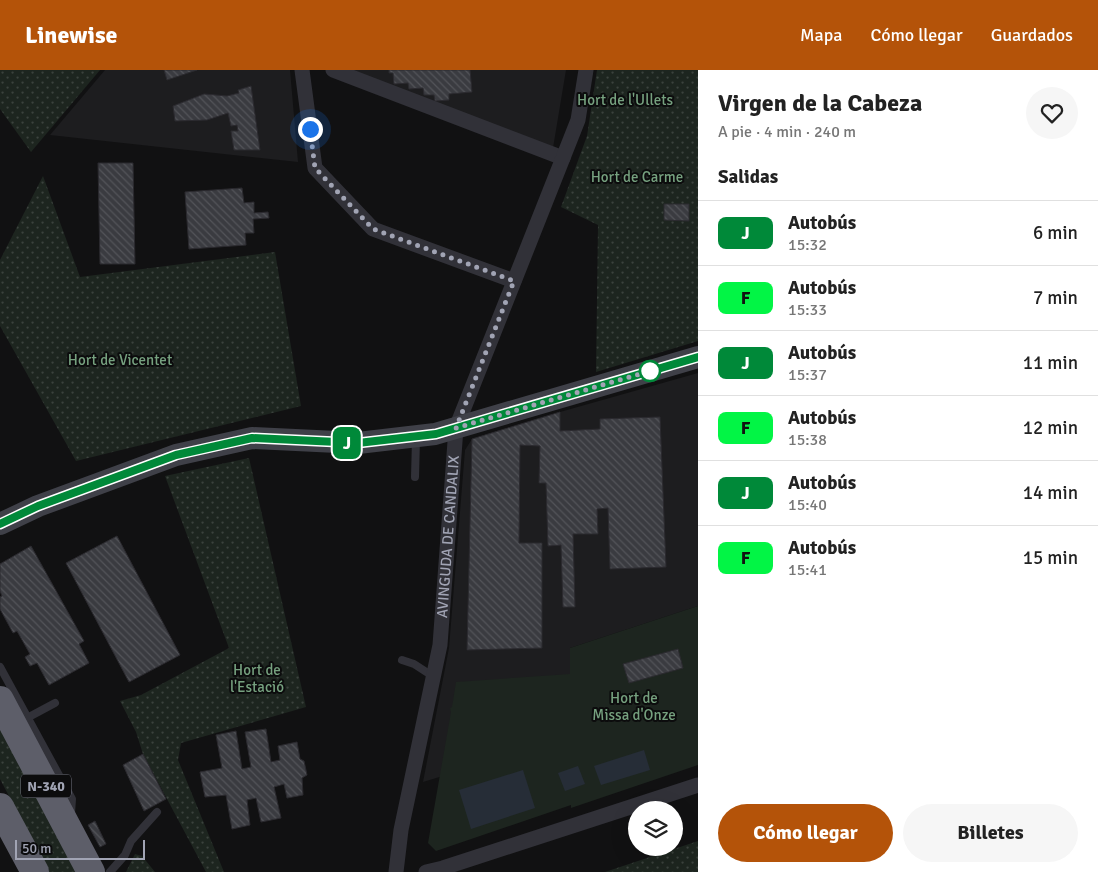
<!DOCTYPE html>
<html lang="es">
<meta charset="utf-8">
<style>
body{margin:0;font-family:Signika,sans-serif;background:#f6f6f6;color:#222;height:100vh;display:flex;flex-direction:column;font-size:19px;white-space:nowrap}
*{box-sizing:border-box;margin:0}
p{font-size:16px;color:#767676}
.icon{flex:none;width:28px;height:28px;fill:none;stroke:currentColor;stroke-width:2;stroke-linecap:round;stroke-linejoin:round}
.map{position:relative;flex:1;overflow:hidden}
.side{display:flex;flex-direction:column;background:#fff;width:400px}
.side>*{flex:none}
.badge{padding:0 10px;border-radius:8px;font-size:18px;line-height:32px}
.tools{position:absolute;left:628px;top:731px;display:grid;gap:10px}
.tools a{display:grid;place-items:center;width:55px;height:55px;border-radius:50%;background:#fff;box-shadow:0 5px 20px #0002;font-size:25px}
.scale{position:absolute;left:15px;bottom:12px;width:130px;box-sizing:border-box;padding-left:5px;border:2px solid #a1a4b4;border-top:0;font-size:14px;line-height:18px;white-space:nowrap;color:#a1a4b4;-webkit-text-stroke:4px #0c0c0d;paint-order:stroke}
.you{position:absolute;width:25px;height:25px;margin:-12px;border:4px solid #fff;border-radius:50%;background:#1a73e8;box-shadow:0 0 0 8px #1a73e833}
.map>.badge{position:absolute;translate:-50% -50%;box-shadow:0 0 0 2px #fff}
h2{padding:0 20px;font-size:19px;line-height:45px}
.round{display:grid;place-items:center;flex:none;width:52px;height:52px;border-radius:26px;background:#f6f6f6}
.headline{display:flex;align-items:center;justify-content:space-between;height:85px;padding:0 20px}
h1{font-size:24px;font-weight:700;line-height:38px}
.primary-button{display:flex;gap:10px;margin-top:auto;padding:10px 20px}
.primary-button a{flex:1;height:58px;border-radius:30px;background:#b45309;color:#fff;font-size:20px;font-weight:700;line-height:58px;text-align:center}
.primary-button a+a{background:#f6f6f6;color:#222}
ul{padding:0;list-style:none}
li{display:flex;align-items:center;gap:15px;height:65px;padding:0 20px;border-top:1px solid #e0e0e0}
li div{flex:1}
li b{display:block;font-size:19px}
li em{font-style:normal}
li .badge{min-width:55px;font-weight:700;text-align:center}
header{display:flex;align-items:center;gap:30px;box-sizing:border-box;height:70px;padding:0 25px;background:#b45309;color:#fff}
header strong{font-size:24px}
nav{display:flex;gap:28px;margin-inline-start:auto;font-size:18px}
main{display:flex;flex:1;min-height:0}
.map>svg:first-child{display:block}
</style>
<header>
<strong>Linewise</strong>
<nav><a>Mapa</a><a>Cómo llegar</a><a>Guardados</a></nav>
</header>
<main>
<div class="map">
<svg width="698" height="802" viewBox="0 0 698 802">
<defs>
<pattern id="garden-dots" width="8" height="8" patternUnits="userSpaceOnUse" patternTransform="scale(1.25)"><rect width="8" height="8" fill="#1d251f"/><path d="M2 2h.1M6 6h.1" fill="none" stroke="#3b423d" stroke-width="1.8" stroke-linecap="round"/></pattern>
<pattern id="building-back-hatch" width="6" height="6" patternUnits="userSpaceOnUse" patternTransform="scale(1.25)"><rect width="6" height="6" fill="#3a3b40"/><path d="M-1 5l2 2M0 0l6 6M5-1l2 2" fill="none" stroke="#535459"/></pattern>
</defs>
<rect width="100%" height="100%" fill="#111112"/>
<g fill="#1d1d1f">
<path d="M105,0H290L298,92L50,65Z"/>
<path d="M348,0H566L553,78Z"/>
<path d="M698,303V536L570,578L571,667L423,712L449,578L465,380L472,369L560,342Z"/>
</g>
<path fill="#1d251f" d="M698,536V695L571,738V735L436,781L428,773L451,642L450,638L452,637L456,612L570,604V578Z"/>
<g fill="url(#garden-dots)">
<path d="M0,0H100L31,82L0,39Z"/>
<path d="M597,0H698V271L596,302L598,155L561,137L587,66Z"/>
<path d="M43,106L80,207L275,182L301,336L76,391L0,256V190Z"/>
<path d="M249,388L306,637L181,673L178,690L224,802H206L143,684L136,662L120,631L141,625L229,578L165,406Z"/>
<path d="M0,658L76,802H49L0,709Z"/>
<path d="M698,771V802H605Z"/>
<path d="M135,784L142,786L155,802H126Z"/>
</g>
<g fill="#262d37">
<path d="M644,680L650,700L601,715L594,696Z"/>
<path d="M578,696L585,714L565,721L558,703Z"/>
<path d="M523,700L535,738L471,759L459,720Z"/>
</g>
<g fill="url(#building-back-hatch)" stroke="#2b2a2f">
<path d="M164,0H197L167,10Z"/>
<path d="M389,0H470L472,22L449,24V30L435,31L434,25H424L423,18L409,19L408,13L394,14L393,3H389Z"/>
<path d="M251,16L260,80H234L231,61H238L237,55L231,56L228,43L207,50L175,51L173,36L204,24L227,26L239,23L238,20Z"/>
<path d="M98,93H133L135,194H100Z"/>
<path d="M242,118L244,133L254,132V143L268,142L269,148L253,149L254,163H245L246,175L189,179L185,122Z"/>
<path d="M664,134H689V151L664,150Z"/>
<path d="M560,342V361L600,359V349L660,347L666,497L610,499L608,438L597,439L598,464H573L575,537H563L561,475L548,476L546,413H539L540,376L520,375L519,473H542V578L467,580L472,369Z"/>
<path d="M117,466L180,585L129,612L66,493Z"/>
<path d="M31,476L84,571L79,574L89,593L49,615L37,593L30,596L25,587L30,584L17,561L13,563L0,539V527L2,526L0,521V494Z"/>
<path d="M678,579L683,598L629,613L623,594Z"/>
<path d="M266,659L271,692L280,690L278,676L297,672L300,689L304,691L307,705L302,708L303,725L287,728L284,714L274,717L281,748L261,752L256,728L247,730L250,755L232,759L226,725L205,727L200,702L222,698L216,665L236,661L242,699L251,697L245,662Z"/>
<path d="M143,684L166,729L144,741L123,695Z"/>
<path d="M95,751L106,774L100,777L88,755Z"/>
</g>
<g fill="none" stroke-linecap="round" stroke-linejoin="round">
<g stroke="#313138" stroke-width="8">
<path d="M415,407L416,369"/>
<path d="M402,590L414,594L434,607"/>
<path d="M0,597L72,729L71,743"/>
<path d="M27,648L55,633"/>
<path d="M110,802L125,785L131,771L157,742"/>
</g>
<g stroke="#313138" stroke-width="15">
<path d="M302,0L315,98L373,159L514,211"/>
<path d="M333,0L563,88"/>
<path id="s1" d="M396,802L401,760L440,575L456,358L578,50L586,0"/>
<path d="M426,802L443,798L698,715"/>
</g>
<path stroke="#3f4048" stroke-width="22" d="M0,454L38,436L176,385L252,368L358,373L435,364L698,287"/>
<g stroke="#5d5e69" stroke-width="28">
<path d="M0,630L91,802"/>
<path d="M0,737L35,802"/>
</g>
</g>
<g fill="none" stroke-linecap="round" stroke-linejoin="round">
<g stroke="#fff" stroke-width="11">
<path id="line" d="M0,454L38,436L176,385L252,368L358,373L436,364L698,287"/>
</g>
<use href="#line" stroke="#008939" stroke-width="8"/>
<path stroke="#a1a4b4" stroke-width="5" stroke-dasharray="0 9" d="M310,59L315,98L373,159L514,211L456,358L650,301"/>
</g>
<circle fill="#fff" stroke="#008939" stroke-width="2.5" cx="650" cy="301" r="10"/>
<g text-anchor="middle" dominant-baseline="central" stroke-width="4" stroke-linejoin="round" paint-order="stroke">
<rect fill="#0c0c0d" stroke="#747682" stroke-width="1" x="21" y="704.5" width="50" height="23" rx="4"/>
<g font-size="14" font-weight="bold" fill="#a1a4b4">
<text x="46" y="716">N-340</text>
</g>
<g font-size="15" fill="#76a17f" stroke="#0c0c0d">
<text x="625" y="30">Hort de l'Ullets</text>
<text x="637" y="107">Hort de Carme</text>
<text x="120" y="290">Hort de Vicentet</text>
<text x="257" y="600">Hort de<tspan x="257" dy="17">l'Estació</tspan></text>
<text x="634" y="628">Hort de<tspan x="634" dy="17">Missa d'Onze</tspan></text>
</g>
<g font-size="15" fill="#a1a4b4" stroke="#0c0c0d">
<text stroke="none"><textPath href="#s1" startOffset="340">AVINGUDA DE CANDALIX</textPath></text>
</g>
</g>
</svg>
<div class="tools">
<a><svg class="icon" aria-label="layers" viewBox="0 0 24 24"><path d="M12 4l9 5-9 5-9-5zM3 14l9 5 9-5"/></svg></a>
</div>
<div class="scale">50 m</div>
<div class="you" style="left:310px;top:59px"></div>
<b class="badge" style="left:347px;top:373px;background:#008939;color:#fff">J</b>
</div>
<section class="side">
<div class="headline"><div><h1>Virgen de la Cabeza</h1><p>A pie · 4 min · 240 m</p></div><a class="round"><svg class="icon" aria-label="heart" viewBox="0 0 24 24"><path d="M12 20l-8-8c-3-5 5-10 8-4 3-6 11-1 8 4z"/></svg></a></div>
<h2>Salidas</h2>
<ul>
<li><span class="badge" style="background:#008939;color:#fff">J</span><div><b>Autobús</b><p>15:32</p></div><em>6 min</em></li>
<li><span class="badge" style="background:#02f545;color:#111">F</span><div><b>Autobús</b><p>15:33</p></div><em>7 min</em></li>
<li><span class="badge" style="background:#008939;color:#fff">J</span><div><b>Autobús</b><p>15:37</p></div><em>11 min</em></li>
<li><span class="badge" style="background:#02f545;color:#111">F</span><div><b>Autobús</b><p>15:38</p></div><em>12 min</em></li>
<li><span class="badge" style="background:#008939;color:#fff">J</span><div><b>Autobús</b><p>15:40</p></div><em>14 min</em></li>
<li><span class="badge" style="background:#02f545;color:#111">F</span><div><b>Autobús</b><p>15:41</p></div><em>15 min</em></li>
</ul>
<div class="primary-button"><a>Cómo llegar</a><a>Billetes</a></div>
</section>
</main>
